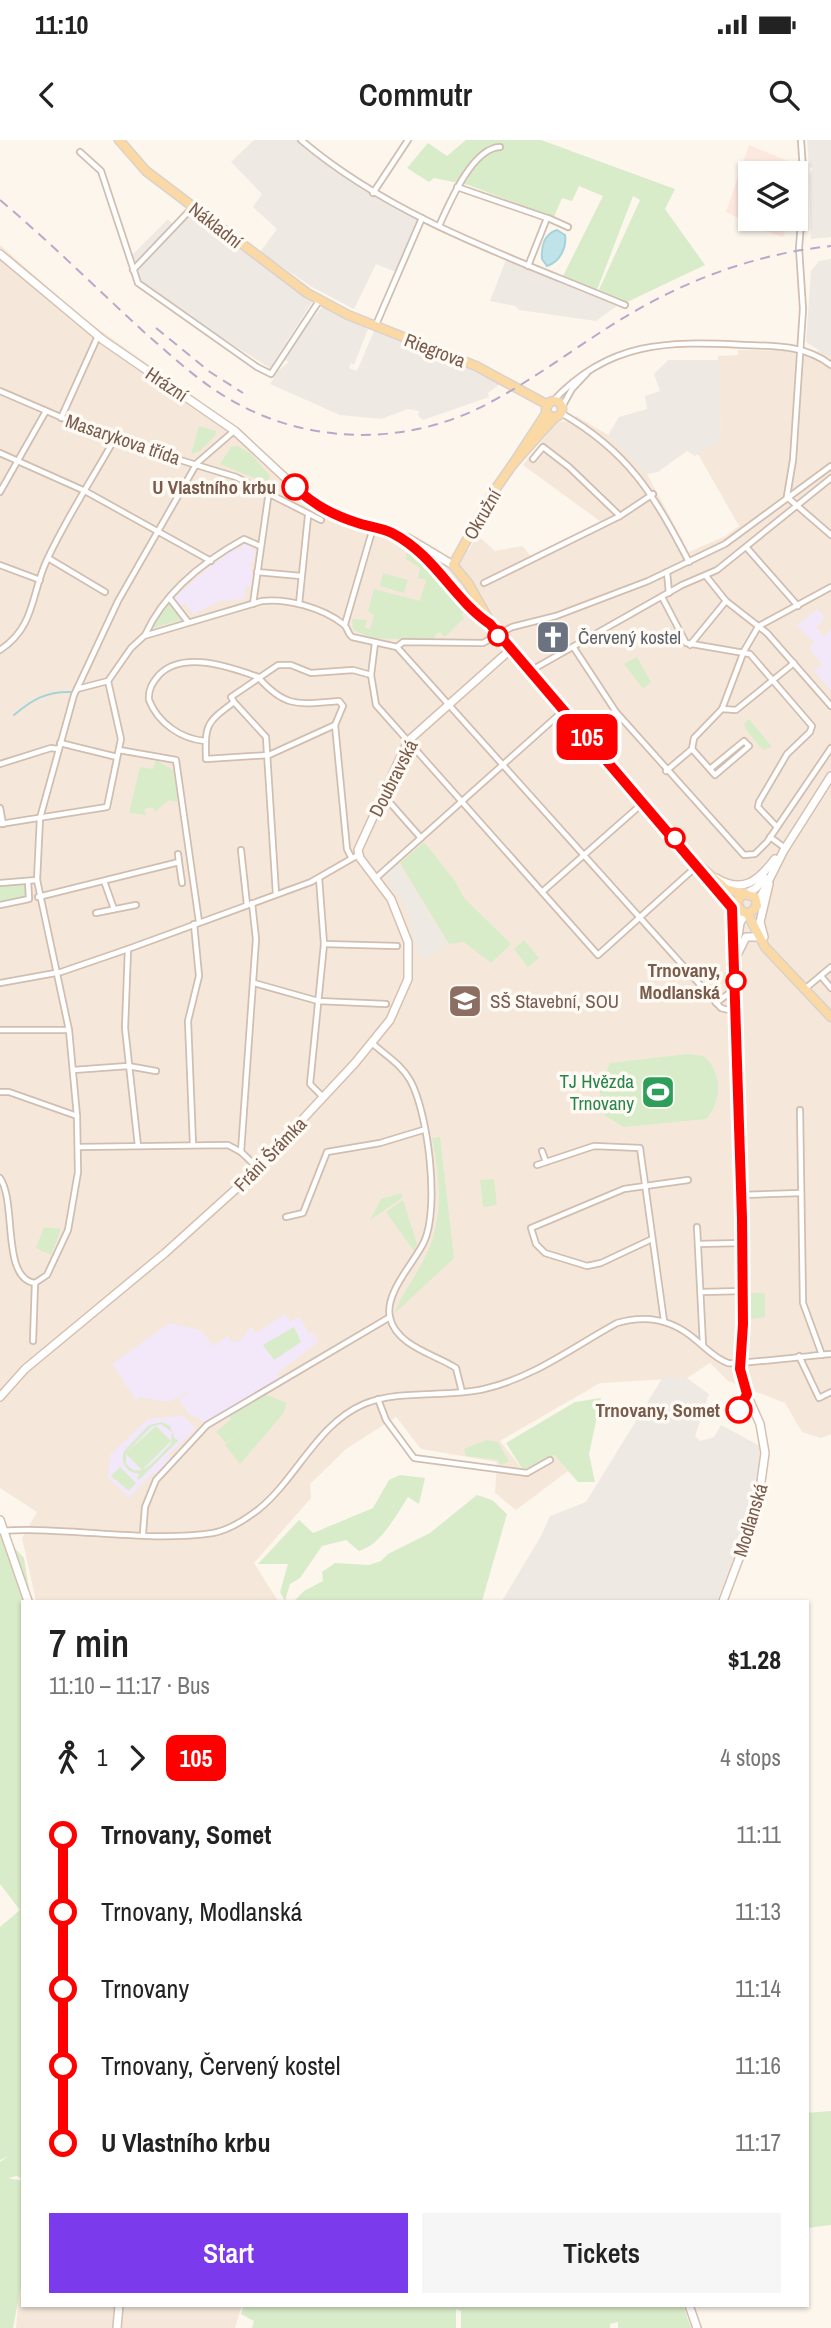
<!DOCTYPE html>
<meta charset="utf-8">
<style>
body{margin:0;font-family:"Archivo Narrow",sans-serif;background:#f6f6f6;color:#222;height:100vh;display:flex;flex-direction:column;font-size:26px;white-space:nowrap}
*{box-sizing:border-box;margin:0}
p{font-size:23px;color:#767676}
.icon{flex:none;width:38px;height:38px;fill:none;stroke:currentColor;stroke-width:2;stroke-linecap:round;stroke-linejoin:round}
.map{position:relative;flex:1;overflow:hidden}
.side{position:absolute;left:21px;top:1460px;width:788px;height:707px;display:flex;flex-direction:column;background:#fff;border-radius:0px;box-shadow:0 2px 5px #0004}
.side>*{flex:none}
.badge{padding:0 14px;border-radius:10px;font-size:24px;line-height:46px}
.controls{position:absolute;left:738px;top:21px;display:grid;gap:14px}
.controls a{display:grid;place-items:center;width:70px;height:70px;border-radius:0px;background:#fff;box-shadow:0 2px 5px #0004;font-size:35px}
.map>.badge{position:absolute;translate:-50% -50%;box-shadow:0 0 0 4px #fff}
.legs{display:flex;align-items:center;gap:10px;height:77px;padding:0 28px;font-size:23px}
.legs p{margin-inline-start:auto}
.overview{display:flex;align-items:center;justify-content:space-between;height:119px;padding:0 28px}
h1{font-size:38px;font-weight:600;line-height:52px}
.button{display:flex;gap:14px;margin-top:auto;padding:14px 28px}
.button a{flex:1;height:80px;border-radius:0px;background:#7c3aed;color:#fff;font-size:28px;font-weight:600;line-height:80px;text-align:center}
.button a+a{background:#f6f6f6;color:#222}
ul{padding:0 28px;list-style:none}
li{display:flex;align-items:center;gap:24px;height:77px;font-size:26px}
li i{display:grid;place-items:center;width:10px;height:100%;margin:0 9px;background:currentColor}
li i::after{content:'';width:18px;height:18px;margin:-9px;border:5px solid;border-radius:50%;background:#fff}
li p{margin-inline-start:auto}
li:first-child i{background:linear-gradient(#0000 50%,currentColor 0)}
li:last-child i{background:linear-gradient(currentColor 50%,#0000 0)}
.status{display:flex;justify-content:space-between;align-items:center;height:49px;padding:0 35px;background:#fff;direction:ltr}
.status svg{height:19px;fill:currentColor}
header{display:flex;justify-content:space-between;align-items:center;height:91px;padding:0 28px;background:#fff;font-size:32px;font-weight:600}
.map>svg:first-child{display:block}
</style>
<div class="status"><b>11:10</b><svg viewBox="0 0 49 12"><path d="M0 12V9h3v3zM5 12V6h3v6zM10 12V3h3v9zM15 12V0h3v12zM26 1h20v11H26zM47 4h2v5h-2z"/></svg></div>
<header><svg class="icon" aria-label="back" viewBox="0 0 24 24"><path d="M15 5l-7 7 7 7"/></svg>Commutr<svg class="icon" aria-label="search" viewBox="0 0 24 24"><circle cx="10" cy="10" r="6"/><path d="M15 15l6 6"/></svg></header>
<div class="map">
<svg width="831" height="2188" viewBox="0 0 831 2188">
<rect width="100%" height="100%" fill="#fdf6ec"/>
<g fill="#f5e8da">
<path d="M0,105L80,176L238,288L312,358L332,370L417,397L450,417L469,410L477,395L495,411L522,406L531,416L601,382L523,325L557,282L570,281L576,276L608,295L647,334L689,412L726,396L739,386L698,314L721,300L718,216L738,215V210L821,211L831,219V1294L821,1298L802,1292L785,1263L728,1241L710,1223L687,1238L600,1243L500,1301L523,1330L554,1315L568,1331L516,1370L495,1353L497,1322L421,1309L396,1277L346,1309L310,1344L311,1358L254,1423L278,1461H36L22,1398L37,1372L0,1348Z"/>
<path d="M23,2146V2165H242L235,2188H16L19,2152Z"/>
</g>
<path fill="#fde8e0" d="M749,5L793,23L796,30V33H751V79H790L783,97L762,90L726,72Z"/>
<g fill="#efe9e4">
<path d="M254,0H298L374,56L420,79L396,132L376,124L354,169L312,147L260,112L277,89L253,67L262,54L231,22Z"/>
<path d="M807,0H831V97L811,99L809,35L813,29L809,26Z"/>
<path d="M192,73L312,162L270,228L190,178L137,137V131Z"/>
<path d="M168,79L173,85L134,125L131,116Z"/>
<path d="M831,119V218L806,202L811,131L819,121Z"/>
<path d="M506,120L529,129L618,165L596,181L519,170L515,166L490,161Z"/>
<path d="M322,167L368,189L354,225L351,223L349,228L357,231L374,191L472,230L500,244L488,253L489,257L423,280L418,276L419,271L408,269L381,279L340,275L270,244L278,231L289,222L285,220L295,201Z"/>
<path d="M668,220H719L721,300L695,316L687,311L658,332L647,334L608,295L619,277L647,269L645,256L660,251L654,234Z"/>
<path d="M399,723L448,805L423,820L413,803L409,774L385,734Z"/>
<path d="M663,1237L687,1238L709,1254L695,1296L700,1301L714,1297L721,1285L760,1306L756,1356L749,1381L717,1461H502L541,1396L550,1376L586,1362Z"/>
</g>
<g fill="#f3e8fa">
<path d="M245,402L255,412L253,423H246L251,425L252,435L251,446H246L244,459L220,461L193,474L185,463L180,466L174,458L208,428L235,409H241Z"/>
<path d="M817,469L825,478L816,487L824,496L831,490V550L814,531L822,524L809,508L814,502L797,486Z"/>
<path d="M285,1174L290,1181L300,1177L309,1194L312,1192L318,1200L316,1204L277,1233L280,1237L207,1283L188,1273L179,1259L186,1254L190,1258L187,1252L168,1262L140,1257L136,1260L112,1224L170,1183L202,1191L213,1206L228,1196L232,1202L239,1201L251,1187L256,1193Z"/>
<path d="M183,1276L196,1289L168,1315L171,1319L158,1335L154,1332L129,1358L108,1337L110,1315L148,1279Z"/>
</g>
<g fill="#d8ecc9" fill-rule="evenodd">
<path d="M466,0H541L675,49L665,69L705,125L625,163L598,152L640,60L633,56L597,150L563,136L603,56L579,46L572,61L562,58L554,77L468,45L434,38L429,42L407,28L428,3L447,16Z"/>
<path d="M199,286L216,291L215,296L200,311L191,314Z"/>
<path d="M237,306L250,313L270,336L266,343L220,324L231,307Z"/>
<path d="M407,411L430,428L466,470L461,474L464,478L445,497L440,492L435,495V501L373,498L353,490L352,479L367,480L365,488L370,489L374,475L368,471L374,449L420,461L426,440L418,438L420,428L406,419Z"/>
<path d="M383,433L408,440L404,453L380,446Z"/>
<path d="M169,460L184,479L152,488Z"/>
<path d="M637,517L651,542L643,549L624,524Z"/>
<path d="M749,579L772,607L763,610L746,590L744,584Z"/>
<path d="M156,620L173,630L178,662L169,660L155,672L153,667L144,669L146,675L129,673L140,627L153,629Z"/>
<path d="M424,702L455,741L464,758L511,804L491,823L464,802L449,804L400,723Z"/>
<path d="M21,743L28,747L26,757L0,763V745Z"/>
<path d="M524,800L539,818L528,827L514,809Z"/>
<path d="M688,914L703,916C723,931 722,962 706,979L624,987L604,975L599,948L610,923Z"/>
<path d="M440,997L454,1118L394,1174C404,1149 423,1127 432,1101C443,1067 439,1032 432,998Z"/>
<path d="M494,1039L497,1065L483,1067L480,1040Z"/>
<path d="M401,1053L402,1058L370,1080L381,1059Z"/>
<path d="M403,1060L417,1104L414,1111L386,1072Z"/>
<path d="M44,1087L61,1089L51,1115L36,1108Z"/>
<path d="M751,1153H765V1177L751,1179Z"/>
<path d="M294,1187L301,1202L274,1220L263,1205Z"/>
<path d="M262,1253L287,1263L283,1274L240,1324L225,1305L241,1291L226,1303L216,1292L231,1279L229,1276Z"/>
<path d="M601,1258L589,1314L595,1342H578L554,1315L523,1330L506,1303L575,1262Z"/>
<path d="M162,1282L170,1286L175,1299L179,1300L139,1340L137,1338L140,1334C127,1333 120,1324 124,1311L149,1285ZM161,1284L172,1292L171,1304C159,1315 140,1344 126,1323V1314L142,1330L171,1301L156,1286L126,1313L151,1287Z"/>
<path d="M486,1300L498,1302L509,1321L501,1325L498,1320L466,1316L464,1309Z"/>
<path d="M120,1327L136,1343L129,1351L111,1336Z"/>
<path d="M400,1335L425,1338L419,1364L408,1357C396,1375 381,1405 359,1411L346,1400L322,1406L300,1438L290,1444L285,1461L280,1452L288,1424H258L299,1380L313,1393L373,1368L389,1340Z"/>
<path d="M477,1355L492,1360L507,1374L482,1461H294L304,1451L323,1441L322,1432L335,1423L369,1425L381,1421L388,1414L430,1393Z"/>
<path d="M2,1395L24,1418L31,1461H23V2039L17,2036L8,2038L23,2041V2136L13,2188H0V2022L9,2016L0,2020V1787L20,1770L0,1744V1396Z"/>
<path d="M831,1971V2085L807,2088V1973Z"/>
<path d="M244,2165H683L691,2188H618V2182L610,2184V2188H461V2171L456,2169V2188H252L254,2181L241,2174Z"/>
</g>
<path fill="#bfe3e8" stroke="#a5d3da" stroke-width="2" d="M557,90L565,95C567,107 560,122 547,126L542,119C541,107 544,94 557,90Z"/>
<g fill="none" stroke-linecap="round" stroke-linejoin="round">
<path stroke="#a5d3da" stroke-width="2" d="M14,575C33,559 47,551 72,552"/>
<g stroke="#d1beb0" stroke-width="8">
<g id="street">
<path d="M301,0C394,79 513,118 625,165"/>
<path d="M80,12L101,31L138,143L257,227L271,234L319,161"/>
<path d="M457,47L547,78L528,126"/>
<path d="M373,53L408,0"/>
<path d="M548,78L568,87"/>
<path d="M439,86C449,64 472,8 500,7"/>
<path d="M133,130L193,67"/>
<path d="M375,187L422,78"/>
<path d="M0,251L114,300L236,337L321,380"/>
<path d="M553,261C609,201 667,201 744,205C776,206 805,205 831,225"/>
<path d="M562,267L572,249L587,233"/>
<path d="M561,273C629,312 654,355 689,422"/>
<path d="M61,278L98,196"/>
<path d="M0,313L85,351L211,421"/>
<path d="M533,319L543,307L569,327L620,376"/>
<path d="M0,352L46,271"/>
<path d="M787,356L793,320L803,169L799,108L804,46L801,0"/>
<path d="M787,357L831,395"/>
<path d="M747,408L798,466"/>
<path d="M48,418L105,452"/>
<path d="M0,425L40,440"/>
<path d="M257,432L301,436"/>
<path d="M667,432L669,453"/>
<path d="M706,436L726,461L767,493L831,566"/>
<path d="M484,443L620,376L653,354"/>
<path d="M662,457L686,503L750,514L812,586L810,592L787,614L759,662L758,667L777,687"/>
<path d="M171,460L188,482"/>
<path d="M253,464L269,351"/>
<path d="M299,464L308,376"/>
<path d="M345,484L373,388"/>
<path d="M759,486L831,447"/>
<path d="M145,495C164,453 204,421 244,399L260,406"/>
<path d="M375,503L371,535L376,565L598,815L698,725"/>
<path d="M690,505L726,461"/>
<path d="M397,507L721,868L736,872"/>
<path d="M574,508L616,572L744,715L755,714L767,702L831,608"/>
<path d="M0,510C35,487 31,455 46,422C65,380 91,341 114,300"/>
<path d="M530,531L682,445L717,430L831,338"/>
<path d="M258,537C286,569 299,564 339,561L343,566L335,585L347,709L351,717"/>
<path d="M77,549L108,541"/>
<path d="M234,562L266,597L276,754"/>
<path d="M722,569L736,570L794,523"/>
<path d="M335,585L269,615L206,619C205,584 206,583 234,562L231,557L278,525H291L311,533L353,530L371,535"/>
<path d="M205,601C181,599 158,583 149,560C148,550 152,543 159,535C183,510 230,527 258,537"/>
<path d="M60,603L117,617"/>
<path d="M692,609L715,635L749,606L744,601L710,629"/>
<path d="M119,610L176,620L199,782"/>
<path d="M0,624L51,608L58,609"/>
<path d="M666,631L692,609L694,598L722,569L744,511L758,487"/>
<path d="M384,656L421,698"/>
<path d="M0,668L3,684"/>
<path d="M0,684L107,667L121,599L108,541L131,508L144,496L262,461C287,458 323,468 343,484C348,487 347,493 352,497L397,507L403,502L483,503L512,487L556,476L648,441L725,404L831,326"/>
<path d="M770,697L785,708"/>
<path d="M241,710L247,765"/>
<path d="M178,714L179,722"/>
<path d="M319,738L324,804L310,944L323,957"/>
<path d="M376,738L563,571"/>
<path d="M104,741L114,769"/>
<path d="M0,743L37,740"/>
<path d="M542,752L643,663"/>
<path d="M38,757L179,722L182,743"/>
<path d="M0,765L29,759L28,741"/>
<path d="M96,773L136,765"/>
<path d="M324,804L397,806"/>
<path d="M128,809L125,888L138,1006"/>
<path d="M821,836L831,848"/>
<path d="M0,843L61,832L128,809L311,742L358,715"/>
<path d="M254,843L318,861L386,864"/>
<path d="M806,848L831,827"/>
<path d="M716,863L736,848"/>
<path d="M0,890H69"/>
<path d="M372,903C385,915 401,924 410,940C428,972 440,1068 424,1102C414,1123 384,1153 390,1178C397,1206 434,1214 456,1228L462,1252"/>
<path d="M73,930L128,926L156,931"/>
<path d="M0,952H9L77,976"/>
<path d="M800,970L803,1163L822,1215"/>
<path d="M193,1005L188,881L199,836L194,784"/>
<path d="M78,1007L228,1005L241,1012L258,1028"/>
<path d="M542,1011L546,1022"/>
<path d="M241,1012L256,799L252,763"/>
<path d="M537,1025L594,1006L640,1008L664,1181"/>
<path d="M0,1038C17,1062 1,1139 35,1143"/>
<path d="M741,1055L801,1053"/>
<path d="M286,1077L303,1073L327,1012L380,1003L423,990"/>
<path d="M697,1087L703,1205"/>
<path d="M652,1099L601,1123L587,1126L545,1113L536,1104L531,1088L624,1049L688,1040"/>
<path d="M698,1104L742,1103"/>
<path d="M35,1143L47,1135L68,1090L78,1032L77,976L69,890L37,740L40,678L74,555L118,461L197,323L234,291"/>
<path d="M702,1152L743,1151"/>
<path d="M33,1201L35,1143"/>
<path d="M799,1216L819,1258L831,1252"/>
<path d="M378,1259L386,1280L414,1318L527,1333L550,1320"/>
<path d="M0,1391C69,1386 144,1403 213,1393C230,1390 246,1379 259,1369C297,1338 317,1284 364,1264C401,1249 445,1258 484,1249C533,1238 573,1207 617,1183C647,1174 674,1180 697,1201C707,1209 716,1219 728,1223C736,1225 816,1215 831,1214"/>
<path d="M143,1393L145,1367L156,1340L207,1285L390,1177"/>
</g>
</g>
<g stroke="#d6c0b0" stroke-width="10">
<g id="secondary">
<path d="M0,114L103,200L235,291L309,360L331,374L408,398L453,425"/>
<path d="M716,738C743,754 758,741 775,719"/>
<path d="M720,751L733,771L736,841L743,1171L740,1229L742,1243L760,1284L765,1313L757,1371L723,1461"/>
<path d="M747,753L756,748L765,738"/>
<path d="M757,764L784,710L831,636"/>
<path d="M738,796L740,783L746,773"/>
<path d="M764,797L760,782L769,744"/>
<path d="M738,813L746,797H758"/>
<path d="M0,1257L25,1229L165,1113L247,1039L355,923L390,880L408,839V802L391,759L360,718L358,710L408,601L510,510"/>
<path d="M0,1380L28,1461"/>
<path d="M689,2165L697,2188"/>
<path d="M117,2188L119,2165"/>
</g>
</g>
<g stroke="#dad1cd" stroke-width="11">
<g id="primary">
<path d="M119,0L146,31L307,153L348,175L476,226L548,265"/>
<circle cx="554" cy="269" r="8"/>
<path d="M547,272L513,324L555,277"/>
<path d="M513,324L492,354L453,425L468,443L497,494L699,725L726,749L755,757L757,766L750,773L743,772L738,766V759L745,753"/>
<path d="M747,773L765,807L831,877"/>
</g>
</g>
<use href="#street" stroke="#fff" stroke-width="4.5"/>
<use href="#secondary" stroke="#fff" stroke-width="7"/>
<use href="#primary" stroke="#fbd9a5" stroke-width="8"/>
<g stroke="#b9a8c9" stroke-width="2" stroke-dasharray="10 7" stroke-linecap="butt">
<path d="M0,60C50,102 96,148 144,192C172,216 199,242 231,260C310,306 409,306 489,263C544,234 592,194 646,165C704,133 766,113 831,106"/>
<path d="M156,188L210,232L243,253"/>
</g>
</g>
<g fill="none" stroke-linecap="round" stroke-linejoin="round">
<g stroke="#fff" stroke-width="16">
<path id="line-1" d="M295,347C315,366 335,376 361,384C371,387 382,388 392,393C435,415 453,459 490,484L732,768L742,1079L743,1184L740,1229L747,1254L739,1270"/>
</g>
<use href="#line-1" stroke="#f00" stroke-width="10"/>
</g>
<defs>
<g id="church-square" transform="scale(1.75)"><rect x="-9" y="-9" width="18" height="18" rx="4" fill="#6b7280" stroke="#fffaf3"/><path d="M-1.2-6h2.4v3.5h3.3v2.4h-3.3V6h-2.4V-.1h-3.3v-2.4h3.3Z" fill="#fff"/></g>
<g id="university-square" transform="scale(1.75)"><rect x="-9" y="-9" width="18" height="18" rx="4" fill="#8d6e63" stroke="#fffaf3"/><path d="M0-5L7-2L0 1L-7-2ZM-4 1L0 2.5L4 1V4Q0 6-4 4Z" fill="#fff"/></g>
<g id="stadium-square" transform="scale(1.75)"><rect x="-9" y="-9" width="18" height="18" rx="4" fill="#2e9e5b" stroke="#fffaf3"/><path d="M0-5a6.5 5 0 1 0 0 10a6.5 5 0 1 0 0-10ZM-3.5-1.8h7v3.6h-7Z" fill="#fff"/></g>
</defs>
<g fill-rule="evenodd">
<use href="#church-square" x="553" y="497"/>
<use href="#university-square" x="465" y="861"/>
<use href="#stadium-square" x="658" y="952"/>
</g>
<g fill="#fff" stroke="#f00" stroke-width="3.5">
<circle cx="295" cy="347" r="12"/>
<circle cx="498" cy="496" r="9"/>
<circle cx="675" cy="698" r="9"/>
<circle cx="736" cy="841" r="9"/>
<circle cx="739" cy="1270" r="12"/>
</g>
<g text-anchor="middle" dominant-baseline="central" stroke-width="7" stroke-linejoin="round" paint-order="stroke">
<g font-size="19" fill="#7a5c4d" stroke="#fffaf3">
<text transform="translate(216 85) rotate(38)">Nákladní</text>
<text transform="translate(435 210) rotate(21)">Riegrova</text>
<text transform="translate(167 244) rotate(34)">Hrázní</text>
<text transform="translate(123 299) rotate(19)">Masarykova třída</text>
<text transform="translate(482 374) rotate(-60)">Okružní</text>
<text transform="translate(393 638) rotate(-63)">Doubravská</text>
<text transform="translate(270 1014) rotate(-46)">Fráni Šrámka</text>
<text transform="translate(750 1380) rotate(-73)">Modlanská</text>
</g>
<g font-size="19" font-weight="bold" fill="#7a5c4d" stroke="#fffaf3" text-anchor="end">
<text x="276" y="347">U Vlastního krbu</text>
<text x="720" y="830">Trnovany,<tspan x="720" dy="22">Modlanská</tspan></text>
<text x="720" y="1270">Trnovany, Somet</text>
</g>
<g font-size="19" fill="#5b616d" stroke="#fffaf3" text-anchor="start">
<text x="578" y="497">Červený kostel</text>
</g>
<g font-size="19" fill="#785e54" stroke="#fffaf3" text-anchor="start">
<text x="490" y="861">SŠ Stavební, SOU</text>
</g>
<g font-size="19" fill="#27864d" stroke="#fffaf3" text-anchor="end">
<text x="634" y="941">TJ Hvězda<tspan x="634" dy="22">Trnovany</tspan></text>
</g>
</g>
</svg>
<div class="controls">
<a><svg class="icon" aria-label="layers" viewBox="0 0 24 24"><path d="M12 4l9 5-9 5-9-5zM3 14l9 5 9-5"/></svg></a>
</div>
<b class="badge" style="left:587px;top:597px;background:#f00;color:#fff">105</b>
<section class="side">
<div class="overview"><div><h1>7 min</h1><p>11:10 – 11:17 · Bus</p></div><b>$1.28</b></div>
<div class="legs"><svg class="icon" aria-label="walk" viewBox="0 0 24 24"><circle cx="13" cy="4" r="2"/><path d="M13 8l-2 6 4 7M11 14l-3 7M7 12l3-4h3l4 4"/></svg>1<svg class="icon" aria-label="forward" viewBox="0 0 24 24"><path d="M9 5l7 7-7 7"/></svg><b class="badge" style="background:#f00;color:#fff">105</b><p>4 stops</p></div>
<ul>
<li><i style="color:#f00"></i><b>Trnovany, Somet</b><p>11:11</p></li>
<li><i style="color:#f00"></i><span>Trnovany, Modlanská</span><p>11:13</p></li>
<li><i style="color:#f00"></i><span>Trnovany</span><p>11:14</p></li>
<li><i style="color:#f00"></i><span>Trnovany, Červený kostel</span><p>11:16</p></li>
<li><i style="color:#f00"></i><b>U Vlastního krbu</b><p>11:17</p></li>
</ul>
<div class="button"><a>Start</a><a>Tickets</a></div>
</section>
</div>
